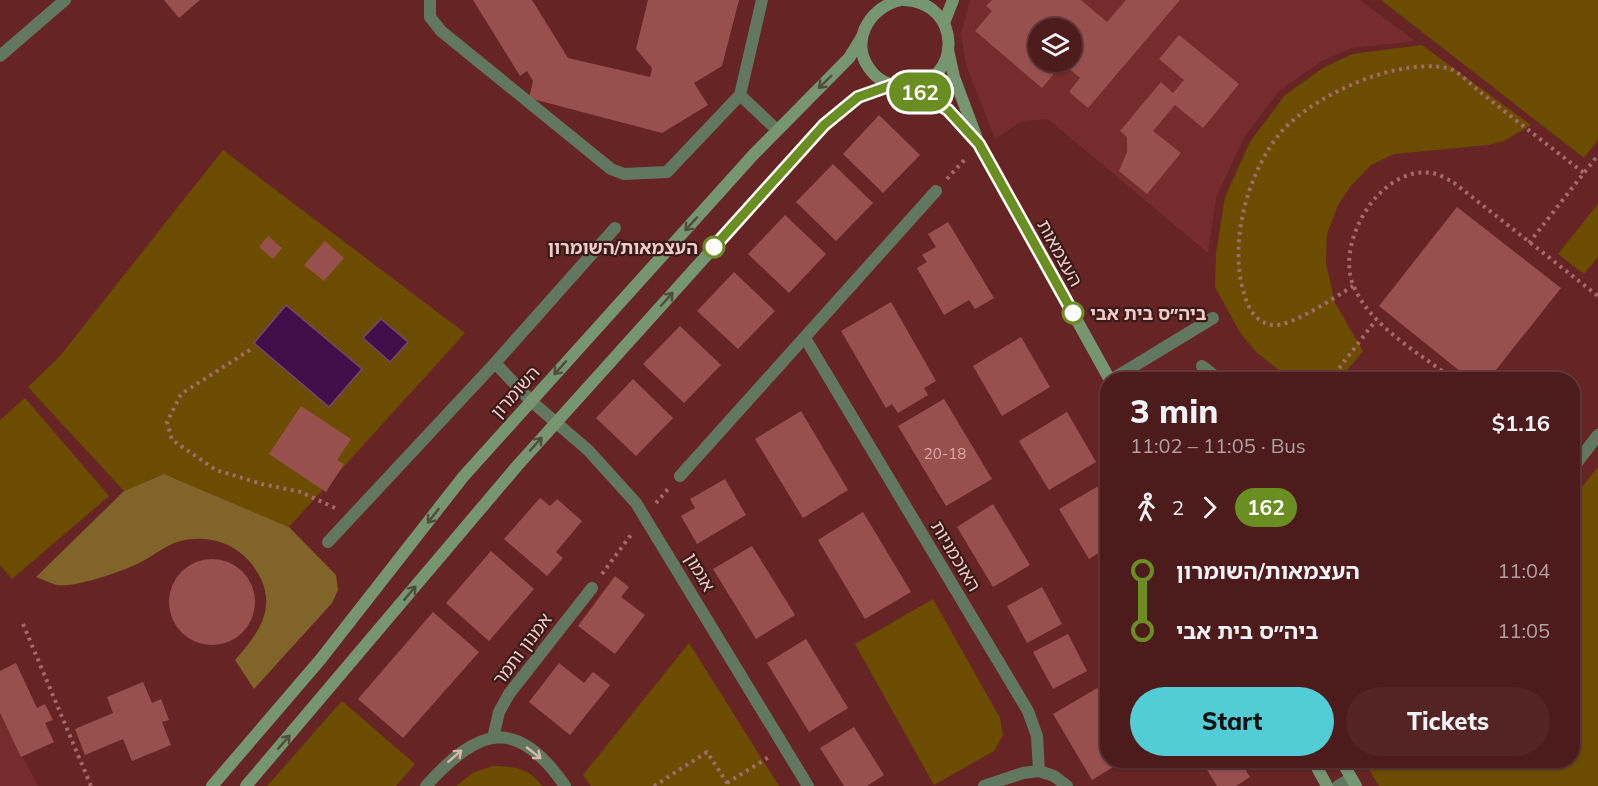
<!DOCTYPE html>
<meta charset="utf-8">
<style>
body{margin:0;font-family:Mulish,"Noto Sans Hebrew",sans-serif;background:#542425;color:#f1f3f6;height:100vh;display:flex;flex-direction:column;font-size:22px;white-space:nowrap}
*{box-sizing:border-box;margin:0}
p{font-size:20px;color:#b3a1a3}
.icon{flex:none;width:33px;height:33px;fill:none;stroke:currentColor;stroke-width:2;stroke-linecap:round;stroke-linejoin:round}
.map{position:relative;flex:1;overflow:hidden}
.sheet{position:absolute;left:1100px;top:372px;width:480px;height:396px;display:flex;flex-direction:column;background:#4d1b1c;border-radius:24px;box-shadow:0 2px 4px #0004,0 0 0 2px #64393b}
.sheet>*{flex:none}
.badge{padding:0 12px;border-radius:20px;font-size:21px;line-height:39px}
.fabs{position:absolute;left:1028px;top:18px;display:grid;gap:12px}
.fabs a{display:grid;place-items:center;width:54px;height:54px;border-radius:50%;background:#4d1b1c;box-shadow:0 2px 4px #0004,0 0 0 2px #64393b;font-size:30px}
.map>.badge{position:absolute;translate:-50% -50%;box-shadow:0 0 0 3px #fff}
.legs{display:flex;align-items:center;gap:9px;height:66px;padding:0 30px;font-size:20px}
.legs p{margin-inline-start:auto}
.headline{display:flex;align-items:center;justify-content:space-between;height:102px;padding:0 30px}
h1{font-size:33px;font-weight:800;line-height:45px}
.action{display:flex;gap:12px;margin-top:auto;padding:12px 30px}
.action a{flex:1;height:69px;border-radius:36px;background:#52ccd5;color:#111;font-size:24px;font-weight:800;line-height:69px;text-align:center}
.action a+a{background:#542425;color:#f1f3f6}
ul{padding:0 30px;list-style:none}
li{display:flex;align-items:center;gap:21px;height:60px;font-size:22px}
li i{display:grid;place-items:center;width:9px;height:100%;margin:0 8px;background:currentColor}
li i::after{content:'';width:15px;height:15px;margin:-8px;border:4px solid;border-radius:50%;background:#4d1b1c}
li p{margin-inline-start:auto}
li:first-child i{background:linear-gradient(#0000 50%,currentColor 0)}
li:last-child i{background:linear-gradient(currentColor 50%,#0000 0)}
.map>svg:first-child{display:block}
</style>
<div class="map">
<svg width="1598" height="786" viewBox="0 0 1598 786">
<rect width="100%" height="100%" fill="#672425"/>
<g fill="#762b2c" fill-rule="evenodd">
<path d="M970,0H1360L1415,41L1352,48L1322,61L1279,91L1243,139L1216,198L1208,253L1048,119L1022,121L995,139L966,65L961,34ZM1038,28H1071V62H1038Z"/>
<path d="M0,715L38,786H0Z"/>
</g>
<g fill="#6c4d00">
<path d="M1381,0H1598V140L1584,158Z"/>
<path d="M1422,45L1531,125L1504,141L1488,145L1394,154L1371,165L1350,187L1338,205L1327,234L1326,263L1335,303L1363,351L1340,379H1290L1256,352L1241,334L1215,287L1216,254L1225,197L1250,142L1285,95L1323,68L1352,54Z"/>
<path d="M223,150L465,333L289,527L164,474L124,491L28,387L60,356Z"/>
<path d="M1598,204V257L1584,274L1558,254Z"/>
<path d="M25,398L109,496L12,579L0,565V420Z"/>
<path d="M1598,467V786H1379L1364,761L1572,760V499Z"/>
<path d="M933,599L1000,718L1003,735L994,751L934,785L855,644Z"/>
<path d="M689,643L779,786H591L583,775Z"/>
<path d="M342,701L415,764L396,786H267Z"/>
<path d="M493,766C512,766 530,768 542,786H456L474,772Z"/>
</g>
<path fill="#81642a" d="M164,474L289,527L336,575L338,590L332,603L254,689L235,660C256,636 276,612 261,579C245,546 212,532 177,542C165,546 153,556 141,562C124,571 75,588 57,585C50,583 42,579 36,577L124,491Z"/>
<g fill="#420e49" stroke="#77466f" stroke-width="1.5">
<path d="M286,305L362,369L329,407L254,343Z"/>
<path d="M381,319L408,342L390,362L363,338Z"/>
</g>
<g fill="#98504e" fill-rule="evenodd">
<path d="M164,0H200L179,18Z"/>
<path d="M473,0H532L568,58L650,77L652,68L636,49L648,0H739L722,66L694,83L708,105L662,133L529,98L533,81L527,71L520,76Z"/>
<path d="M992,0H1081L1107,22L1126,0H1180L1088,108L1069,92L1080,78L1063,63L1042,88L975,31L992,11L986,6ZM1038,28H1071V62H1038Z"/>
<path d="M1179,35L1239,84L1203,128L1175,105L1153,131L1181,153L1147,194L1119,171L1127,152V137L1120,131L1161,82L1173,93L1184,80L1159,59Z"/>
<path d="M879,115L920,155L883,193L843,154Z"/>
<path d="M833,164L873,203L836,241L796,202Z"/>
<path d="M1457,207L1561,288L1488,380H1471L1379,306Z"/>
<path d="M785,215L826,254L789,293L748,254Z"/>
<path d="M948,222L994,298L975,309L969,300L944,315L917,268L927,262L922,255L936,247L928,234Z"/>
<path d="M268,236L282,248L273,259L259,247Z"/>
<path d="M325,241L344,258L324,281L304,265Z"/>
<path d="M734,272L775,311L738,349L697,311Z"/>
<path d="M891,302L936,381L924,388L928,395L898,413L892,404L886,408L841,331Z"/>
<path d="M680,326L721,365L684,403L643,364Z"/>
<path d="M1021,337L1050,387L1002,416L973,366Z"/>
<path d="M633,379L673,418L636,456L596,418Z"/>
<path d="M944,399L992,479L946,506L898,426Z"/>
<path d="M301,406L351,439L337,460L344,464L326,492L269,454Z"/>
<path d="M801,411L848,490L803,518L755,439Z"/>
<path d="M1067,412L1096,462L1049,490L1019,441Z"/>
<path d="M725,479L746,515L697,544L681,516L695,508L690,499Z"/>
<path d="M1107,481V548L1089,559L1059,509Z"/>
<path d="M540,498L550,506L557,499L582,521L556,552L563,558L547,576L504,539Z"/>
<path d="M993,504L1030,565L993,587L957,527Z"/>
<path d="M863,512L911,592L865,619L818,540Z"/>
<path d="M752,546L795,615L756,639L713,569Z"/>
<path d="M491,551L534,589L489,641L446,603Z"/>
<circle cx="212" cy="602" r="43"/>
<path d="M615,576L629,587L621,597L645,615L615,654L578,626Z"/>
<path d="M1042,587L1062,624L1027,643L1007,606Z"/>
<path d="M433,612L479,652L403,738L358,699Z"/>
<path d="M1068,634L1087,671L1053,689L1033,652Z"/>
<path d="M806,639L848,708L809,732L767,663Z"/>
<path d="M16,663L37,708L45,704L53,720L45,723L54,742L21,757L0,713V671Z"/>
<path d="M559,663L584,683L593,672L610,685L570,735L529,702Z"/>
<path d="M143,682L152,703L161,699L169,720L162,722L171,745L132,761L123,739L85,755L75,729L113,713L107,697Z"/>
<path d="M1099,687L1107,701V760L1113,767L1092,780L1053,714Z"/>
<path d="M854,727L884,775L867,786H844L820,748Z"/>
<path d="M1201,760H1263L1246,771L1250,777L1236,786H1217Z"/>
</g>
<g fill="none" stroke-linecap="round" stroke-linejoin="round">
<g stroke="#a36a6a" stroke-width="4" stroke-dasharray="3 4.5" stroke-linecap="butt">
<path d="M947,179L966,158"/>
<path d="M1529,243L1598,155"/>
<path d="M1353,286C1337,296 1290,328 1272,325C1255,322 1248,308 1244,293C1228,244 1248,170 1282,131C1316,94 1396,58 1447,68C1458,70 1471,85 1480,92C1514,119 1549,146 1584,173"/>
<path d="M250,350L181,394L167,422L172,440L216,470L262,484L301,492L335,508"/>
<path d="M1330,380L1376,320"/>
<path d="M1454,380C1420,353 1372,328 1354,287C1334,243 1380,165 1432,173C1439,174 1447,179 1453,182L1598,296"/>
<path d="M656,503L669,488"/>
<path d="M602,574L633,532"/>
<path d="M23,624L91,786"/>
<path d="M727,783L769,757"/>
<path d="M654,786L707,752L729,786"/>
</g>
<g stroke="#62775f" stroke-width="12">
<path d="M430,0V17L441,31L611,169L624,174L667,172L740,95L762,0"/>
<path d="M740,95L777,130"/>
<path d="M1202,366L1220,380"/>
<path d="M1111,380L1213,318"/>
<path d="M531,401L495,363L615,228"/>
<path d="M328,542L495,363"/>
</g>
<g stroke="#62775f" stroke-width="12">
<path d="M0,56L65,0"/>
<path d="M805,338L1028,711L1037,736L1039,771L1054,776L1067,786"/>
<path d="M531,401L588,450L636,503L808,786"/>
<path d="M1572,469L1598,435"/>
<path d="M680,476L936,191"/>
<path d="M493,738L499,712L509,694L592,588"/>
<path d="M426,786C477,729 516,714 565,786"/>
<path d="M984,786L1023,773L1039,771"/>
<path d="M1338,786L1351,778"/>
</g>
<g stroke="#759671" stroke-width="12">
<path d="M901,0C868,7 847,45 873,73C881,82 894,87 906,87C963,84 963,2 904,0"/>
<path d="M944,23L953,0"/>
<path d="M948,50L954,77L979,144L1110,380"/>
<path d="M911,87L948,110L973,136"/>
<path d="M1313,760L1327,786"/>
<path d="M1341,760L1356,786"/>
<path d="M212,786L320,660L463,477L754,154L849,58L862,37"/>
<path d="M246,786L517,466L824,125L858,97L892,85"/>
</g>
</g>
<defs><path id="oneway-shaft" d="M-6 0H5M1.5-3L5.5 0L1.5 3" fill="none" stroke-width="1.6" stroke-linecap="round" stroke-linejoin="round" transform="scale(1.5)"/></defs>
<g stroke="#504c3c">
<use href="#oneway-shaft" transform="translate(825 82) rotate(136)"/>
<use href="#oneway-shaft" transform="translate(691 224) rotate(132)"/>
<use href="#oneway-shaft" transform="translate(667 299) rotate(-48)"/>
<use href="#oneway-shaft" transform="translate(560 368) rotate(132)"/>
<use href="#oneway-shaft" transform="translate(536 444) rotate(-48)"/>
<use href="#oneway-shaft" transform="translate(433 516) rotate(128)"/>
<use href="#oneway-shaft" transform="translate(410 593) rotate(-50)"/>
<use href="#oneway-shaft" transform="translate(284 742) rotate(-49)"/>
</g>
<g stroke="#d7b9b2">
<use href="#oneway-shaft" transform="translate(534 753) rotate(38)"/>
<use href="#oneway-shaft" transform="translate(455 756) rotate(-41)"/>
</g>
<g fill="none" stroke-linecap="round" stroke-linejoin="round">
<g stroke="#fff" stroke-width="14">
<path id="line-1" d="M714,247L824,125L858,97L892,85L911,87L948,110L979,144L1073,313"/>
</g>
<use href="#line-1" stroke="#6b8e23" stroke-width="9"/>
</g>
<g fill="#fff" stroke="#6b8e23" stroke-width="3">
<circle cx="714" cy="247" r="10"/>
<circle cx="1073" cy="313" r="10"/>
</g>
<g text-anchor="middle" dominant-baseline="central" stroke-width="4.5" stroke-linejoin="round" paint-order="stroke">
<g font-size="15" fill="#ddaca9">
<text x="945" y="453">20-18</text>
</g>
<g font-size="18" font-weight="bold" fill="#f4cac7" stroke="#381a19" text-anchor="end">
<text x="698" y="247">העצמאות/השומרון</text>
<text x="1090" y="313" text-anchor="start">ביה״ס בית אבי</text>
</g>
<g font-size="18" fill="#f4cac7" stroke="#381a19">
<text transform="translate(1060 253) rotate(61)">העצמאות</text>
<text transform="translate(515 392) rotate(-48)">השומרון</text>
<text transform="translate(956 556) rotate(59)">האוכמניות</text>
<text transform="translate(700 572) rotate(59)">אגמון</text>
<text transform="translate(522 649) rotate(-53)">אמנון ותמר</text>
</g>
</g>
</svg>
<div class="fabs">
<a><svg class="icon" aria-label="layers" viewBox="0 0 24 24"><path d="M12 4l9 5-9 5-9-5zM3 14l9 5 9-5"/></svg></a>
</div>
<b class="badge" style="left:920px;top:92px;background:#6b8e23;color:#fff">162</b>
<section class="sheet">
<div class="headline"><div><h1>3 min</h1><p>11:02 – 11:05 · Bus</p></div><b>$1.16</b></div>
<div class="legs"><svg class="icon" aria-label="walk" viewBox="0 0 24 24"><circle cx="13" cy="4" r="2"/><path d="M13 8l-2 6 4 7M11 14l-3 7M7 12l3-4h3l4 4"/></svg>2<svg class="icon" aria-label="forward" viewBox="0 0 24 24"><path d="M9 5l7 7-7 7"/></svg><b class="badge" style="background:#6b8e23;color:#fff">162</b></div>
<ul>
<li><i style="color:#6b8e23"></i><b>העצמאות/השומרון</b><p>11:04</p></li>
<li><i style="color:#6b8e23"></i><b>ביה״ס בית אבי</b><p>11:05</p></li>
</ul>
<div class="action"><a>Start</a><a>Tickets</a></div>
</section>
</div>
